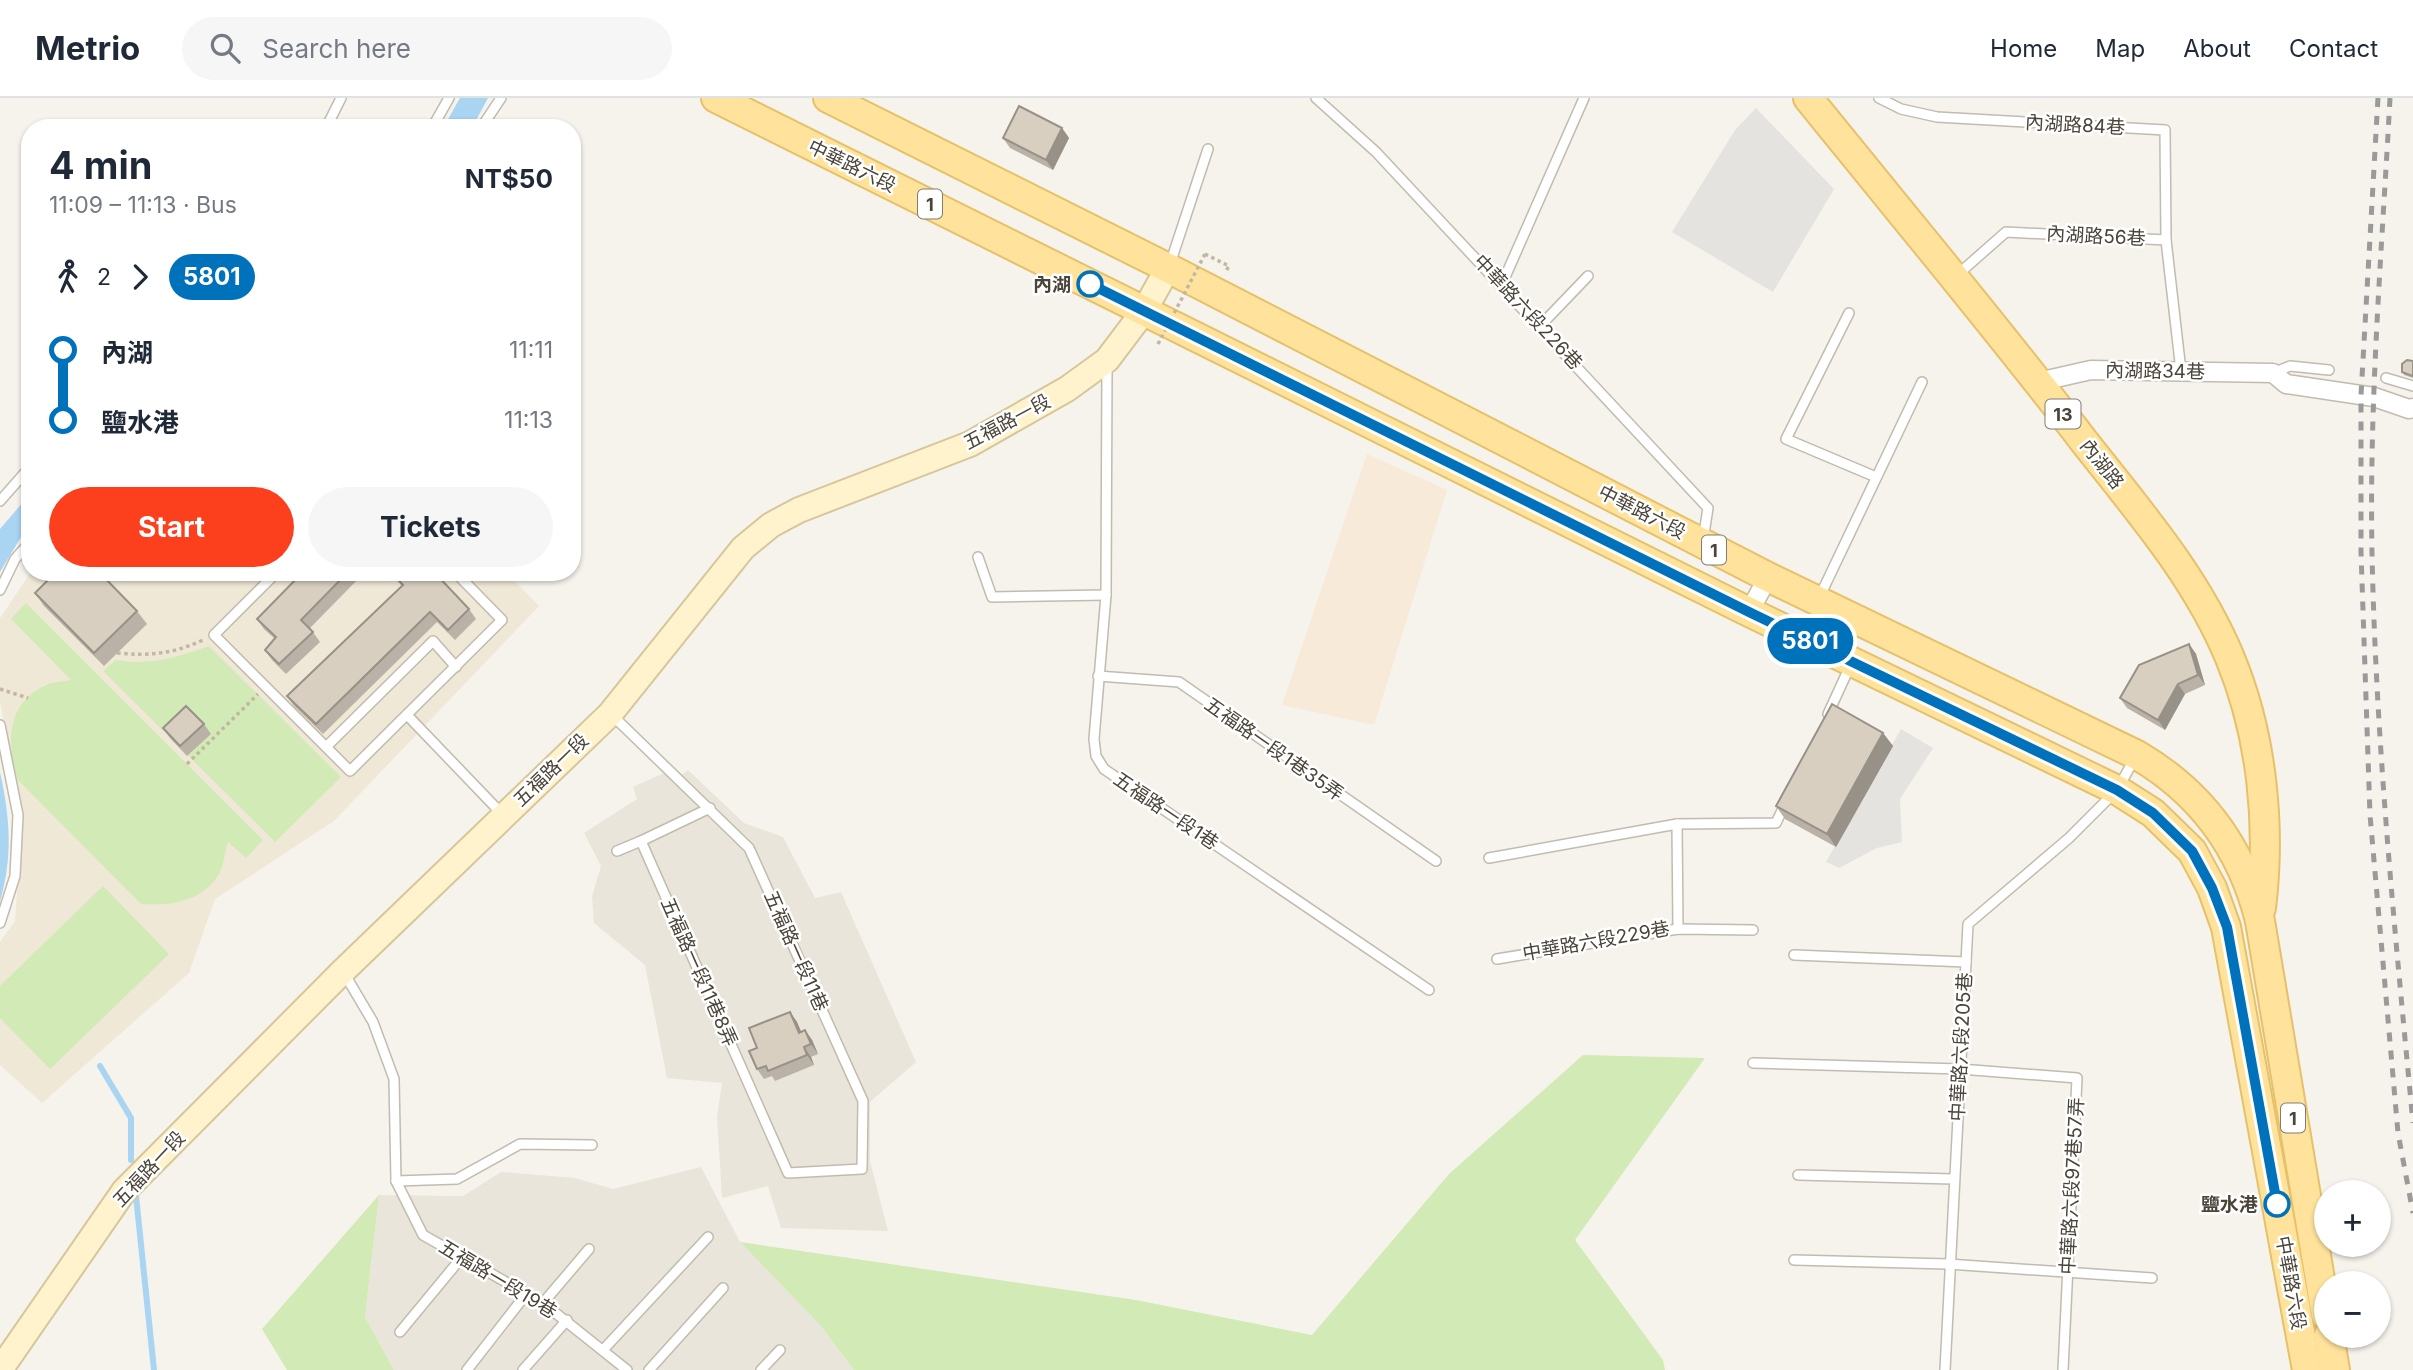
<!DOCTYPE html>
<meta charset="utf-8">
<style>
body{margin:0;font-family:Inter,"Noto Sans TC",sans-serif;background:#f6f6f7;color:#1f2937;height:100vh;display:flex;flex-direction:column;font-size:26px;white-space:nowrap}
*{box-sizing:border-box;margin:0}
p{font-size:23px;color:#747a83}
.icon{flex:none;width:38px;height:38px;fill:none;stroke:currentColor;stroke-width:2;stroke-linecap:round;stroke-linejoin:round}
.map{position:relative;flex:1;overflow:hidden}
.details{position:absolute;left:21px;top:21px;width:560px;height:462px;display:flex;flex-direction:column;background:#fff;border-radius:28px;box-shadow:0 2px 5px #0004}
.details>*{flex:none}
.badge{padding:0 14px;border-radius:23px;font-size:24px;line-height:46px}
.buttons{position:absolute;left:2314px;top:1082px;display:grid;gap:14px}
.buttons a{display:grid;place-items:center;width:77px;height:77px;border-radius:50%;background:#fff;box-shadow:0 2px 5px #0004;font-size:35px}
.map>.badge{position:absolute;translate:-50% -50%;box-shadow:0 0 0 4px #fff}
.legs{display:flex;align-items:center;gap:10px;height:77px;padding:0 28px;font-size:23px}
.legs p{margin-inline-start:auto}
.headline{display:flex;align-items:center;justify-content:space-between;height:119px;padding:0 28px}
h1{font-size:38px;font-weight:700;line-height:52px}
.cta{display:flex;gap:14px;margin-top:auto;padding:14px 28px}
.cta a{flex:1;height:80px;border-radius:42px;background:#fc3f1d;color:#fff;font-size:28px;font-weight:700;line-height:80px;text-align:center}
.cta a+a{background:#f6f6f7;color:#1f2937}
ul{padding:0 28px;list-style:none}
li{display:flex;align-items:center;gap:24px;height:70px;font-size:26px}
li i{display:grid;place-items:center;width:10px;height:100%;margin:0 9px;background:currentColor}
li i::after{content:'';width:18px;height:18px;margin:-9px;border:5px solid;border-radius:50%;background:#fff}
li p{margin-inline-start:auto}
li:first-child i{background:linear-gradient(#0000 50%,currentColor 0)}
li:last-child i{background:linear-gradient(currentColor 50%,#0000 0)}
header{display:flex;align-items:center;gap:42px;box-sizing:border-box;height:98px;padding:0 35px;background:#fff;border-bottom:2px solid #e0e1e3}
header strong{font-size:33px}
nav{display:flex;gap:38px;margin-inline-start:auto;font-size:24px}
.search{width:490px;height:63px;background:#f6f6f7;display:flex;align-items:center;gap:18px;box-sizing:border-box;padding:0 24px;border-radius:38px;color:#747a83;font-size:26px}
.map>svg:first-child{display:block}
</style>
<header>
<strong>Metrio</strong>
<div class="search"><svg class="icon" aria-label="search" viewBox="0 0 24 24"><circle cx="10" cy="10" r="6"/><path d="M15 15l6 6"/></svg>Search here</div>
<nav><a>Home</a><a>Map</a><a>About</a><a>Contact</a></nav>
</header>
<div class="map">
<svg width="2413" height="1272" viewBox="0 0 2413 1272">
<rect width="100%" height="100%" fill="#f6f3ec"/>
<g fill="#eae5da">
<path d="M688,672L744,725L783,739L815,800L841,794L916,964L870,1004V1063L888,1133L781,1130L768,1088L722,1100L717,1019L722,985L667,980L645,867L594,825L592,798L601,768L584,735L637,701L633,689L666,674L673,683Z"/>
<path d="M701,1069L740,1144L820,1227L854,1272H394L365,1219L379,1097L463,1098L501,1074L575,1080L613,1091Z"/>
</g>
<path fill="#f7ead8" d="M1367,356L1447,392L1374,627L1282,607Z"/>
<path fill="#efe8d6" d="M31,474H506L539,508L334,723L215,801L189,875L42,1005L0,967V844L15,823L22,721L0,604V520Z"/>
<g fill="#d2eab5">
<path d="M26,505L263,742L246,760L228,744C225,753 224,767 219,776C202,804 170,808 141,806L17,681C6,644 7,602 49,586C56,583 65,584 71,582L11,521Z"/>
<path d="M209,548L341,679L275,744L103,573L116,562C149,568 178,559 209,548Z"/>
<path d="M103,788L169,856L50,971L0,920V888Z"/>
<path d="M1583,957L1705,960L1575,1142L1663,1262L1665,1272H854L820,1227L740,1144L1136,1202L1312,1237L1449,1076Z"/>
<path d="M379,1097L365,1219L394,1272H287L262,1231Z"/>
</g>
<g fill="#e5e3e0">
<path d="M1756,10L1834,91L1773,194L1672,134L1735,32Z"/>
<path d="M1901,631L1933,650L1900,701L1902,744L1877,750L1839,770L1826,764Z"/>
</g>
<g fill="#a9d4f2">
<path d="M460,0H488L472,30H443Z"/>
<path d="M30,396V424L0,474V431Z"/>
<path d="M0,674C10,720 13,758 0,803Z"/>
</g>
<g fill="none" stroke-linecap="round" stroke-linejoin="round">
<g stroke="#a9d4f2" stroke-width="6">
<path d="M100,968L131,1020V1062"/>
<path d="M136,1098L154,1272"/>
</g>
<g stroke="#c2bbae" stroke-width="12">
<g id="service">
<path d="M1316,0L1376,54L1708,410L1703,442"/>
<path d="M1879,0L1901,11L1937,19L2165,32L2166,142"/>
<path d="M326,30L341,0"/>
<path d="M432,30L449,0"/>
<path d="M481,30L501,0"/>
<path d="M1170,166L1208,51"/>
<path d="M1956,178L2006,134L2166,142L2181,273"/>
<path d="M1502,186L1584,0"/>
<path d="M1849,215L1786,341L1876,379"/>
<path d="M1541,227L1588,178"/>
<path d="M1107,267L1106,497L1094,641L1096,658L1104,671L1429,892"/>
<path d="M2273,275L2290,268L2329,272"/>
<path d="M2386,280L2413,288"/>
<path d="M0,403L30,369"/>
<path d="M978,459L992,499L1106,497"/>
<path d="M277,474L214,537L350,673L502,522L455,474"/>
<path d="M0,492L15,461L30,444"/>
<path d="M1819,500L1922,284"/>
<path d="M1098,578L1179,584L1436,763"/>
<path d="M1828,616L1850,568"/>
<path d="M407,617L503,717"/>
<path d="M612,617L749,750L863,1003L862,1071L788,1075L641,743L710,710"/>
<path d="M0,627L18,717L15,778L0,825"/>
<path d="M326,649L433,543L456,569"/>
<path d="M617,753L641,743"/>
<path d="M1489,760L1677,726"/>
<path d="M1678,831L1677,726L1776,725L1786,704"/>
<path d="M1794,857L1966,864"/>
<path d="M1497,861L1678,831L1753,832"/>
<path d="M344,875L373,924L394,981L396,1083L423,1137L543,1205L627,1272"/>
<path d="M1753,965L1960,971L2077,980L2063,1272"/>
<path d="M1798,1077L1953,1081"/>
<path d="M396,1083L457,1081L520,1046L592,1047"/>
<path d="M1794,1162L1948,1166L2152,1180"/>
<path d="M543,1205L589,1151"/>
<path d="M400,1234L462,1159"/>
<path d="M603,1252L708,1139"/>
<path d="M467,1272L527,1195"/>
<path d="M523,1272L567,1222"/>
<path d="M649,1272L723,1190"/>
<path d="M761,1272L780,1252"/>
<path d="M1945,1272L1968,826L2069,740L2117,692L2135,660"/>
</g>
</g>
<g stroke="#c2bbae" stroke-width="21">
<g id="minor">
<path d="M2038,284L2091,272L2273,275L2286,286L2374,299L2409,311L2413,310"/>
<path d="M1749,514L1768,479"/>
</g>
</g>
<g stroke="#d6c79b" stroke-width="28">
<path id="secondary" d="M0,1272L124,1093L343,873L610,616L743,450L771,427L799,412L970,346L1067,291L1107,262L1144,213L1168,170"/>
</g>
<g stroke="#e6c16a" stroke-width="32">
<g id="primary">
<path d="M716,0L1749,514L2117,692L2153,715L2192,753L2212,790L2226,829L2307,1272"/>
<path d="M828,0L1168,170L1768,479L2137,657C2202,695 2242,750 2260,823L2326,1217"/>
<path d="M1808,0C1900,114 1994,226 2083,342C2137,411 2196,478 2230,560C2262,637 2271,728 2261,810"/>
<path d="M2329,1237L2335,1272"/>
</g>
</g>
<g stroke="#c4b79f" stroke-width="3.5" stroke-dasharray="3.5 3.5" stroke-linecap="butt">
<path d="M1205,156L1229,168L1226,173"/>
<path d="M117,555C149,558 173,556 203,542"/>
<path d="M0,591L28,600"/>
<path d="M187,666L258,596"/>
</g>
<use href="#service" stroke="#fff" stroke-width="9"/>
<use href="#minor" stroke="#fff" stroke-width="18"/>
<use href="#secondary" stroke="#fff3cd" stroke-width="24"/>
<use href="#primary" stroke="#ffe39c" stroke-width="28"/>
<g stroke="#9a9a9a" stroke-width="5" stroke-dasharray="9 9" stroke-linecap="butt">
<path d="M2378,0L2361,297V454L2370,717L2398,1035L2413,1115"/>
<path d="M2390,0C2382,151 2369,303 2372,455C2376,646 2395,835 2413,1025"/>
</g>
<path stroke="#c4b79f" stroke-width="3.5" stroke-dasharray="3.5 3.5" stroke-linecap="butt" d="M1158,246L1205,156"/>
</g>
<g fill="#bab2a6">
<path d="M1062,30L1069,40L1053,72L1010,50L1003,40Z"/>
<path d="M2413,263V280L2404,277L2402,274Z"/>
<path d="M303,474H365L310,530L320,544L286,576L272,562L265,552L275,541L264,531L257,521Z"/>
<path d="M389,474H434L469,511L476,521L455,542L437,524L323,636L294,608L287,598L402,488Z"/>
<path d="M35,495L137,513L147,526L104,568L44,508Z"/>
<path d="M2189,546L2196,556L2205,587L2185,596L2165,632L2127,610L2120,600Z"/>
<path d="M204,626L211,636L187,658L170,640L163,630Z"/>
<path d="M1883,635L1893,648L1836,749L1785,721L1776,708Z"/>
<path d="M790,914L797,924L801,934L805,932L812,942L818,956L811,959L814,967L775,983L772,978L764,981L757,971V950Z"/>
</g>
<g fill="#979187">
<path d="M1062,30L1069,40L1053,72L1046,62Z"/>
<path d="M2189,546L2196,556L2205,587L2198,577Z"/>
<path d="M2178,586L2185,596L2165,632L2158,622Z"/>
<path d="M1883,635L1893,648L1836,749L1827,736Z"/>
<path d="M790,914L797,924L806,945L799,935Z"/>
<path d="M805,932L812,942L818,956L811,946Z"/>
<path d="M804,949L811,959L814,967L807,957Z"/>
</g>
<g fill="#d8cfc1" stroke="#979187" stroke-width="2">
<path d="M1019,8L1062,30L1046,62L1003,40Z"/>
<path d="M2407,262L2413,263V278L2402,274V266Z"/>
<path d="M56,474H99L137,513L94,555L35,495Z"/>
<path d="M303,474H348L301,522L313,534L279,566L265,552L276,539L257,521Z"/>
<path d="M391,474H434L469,511L448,532L430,514L316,626L287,598L403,487Z"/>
<path d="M2189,546L2198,577L2178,586L2158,622L2120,600L2139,567Z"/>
<path d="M1832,606L1883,635L1827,736L1776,708Z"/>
<path d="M186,608L204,626L180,648L163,630Z"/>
<path d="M790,914L799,935L805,932L811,946L804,949L807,957L768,973L766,968L757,971L749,953L757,950L749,930Z"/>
</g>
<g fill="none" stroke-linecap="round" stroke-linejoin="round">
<g stroke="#fff" stroke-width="16">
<path id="line-1" d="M1090,186L1749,514L2117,692L2153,715L2192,753L2212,790L2227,829L2277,1106"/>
</g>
<use href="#line-1" stroke="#0072bc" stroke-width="10"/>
</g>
<g fill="#fff" stroke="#0072bc" stroke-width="3.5">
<circle cx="1090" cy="186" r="12"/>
<circle cx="2277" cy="1106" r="12"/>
</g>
<g text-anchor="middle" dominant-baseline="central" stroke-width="5" stroke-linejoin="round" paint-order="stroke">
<g fill="#fff" stroke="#817c74" stroke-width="2">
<rect x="918" y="91.5" width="24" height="29" rx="5"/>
<rect x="2045.5" y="301.5" width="35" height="29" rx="5"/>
<rect x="1702" y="437.5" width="24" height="29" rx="5"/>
<rect x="2281" y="1005.5" width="24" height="29" rx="5"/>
</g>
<g font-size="18" font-weight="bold" fill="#4b4439">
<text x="930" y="106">1</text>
<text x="2063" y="316">13</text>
<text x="1714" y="452">1</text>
<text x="2293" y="1020">1</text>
</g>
<g font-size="19" fill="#4b4439" stroke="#fff">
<text transform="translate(2075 27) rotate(3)">內湖路84巷</text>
<text transform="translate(852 68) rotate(26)">中華路六段</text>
<text transform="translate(2096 138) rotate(3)">內湖路56巷</text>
<text transform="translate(1528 214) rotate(47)">中華路六段226巷</text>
<text transform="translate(2155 273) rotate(1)">內湖路34巷</text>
<text transform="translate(1007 324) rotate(-28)">五福路一段</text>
<text transform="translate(2102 366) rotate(52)">內湖路</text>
<text transform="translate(1642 414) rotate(27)">中華路六段</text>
<text transform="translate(1274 651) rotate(35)">五福路一段1巷35弄</text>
<text transform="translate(551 672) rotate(-44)">五福路一段</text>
<text transform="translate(1166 713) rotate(34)">五福路一段1巷</text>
<text transform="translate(1596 843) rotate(-10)">中華路六段229巷</text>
<text transform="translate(796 853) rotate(66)">五福路一段11巷</text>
<text transform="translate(699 874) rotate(66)">五福路一段11巷8弄</text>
<text transform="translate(1961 949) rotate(-87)">中華路六段205巷</text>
<text transform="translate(149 1071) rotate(-47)">五福路一段</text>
<text transform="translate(2072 1088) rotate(-87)">中華路六段97巷57弄</text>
<text transform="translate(498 1181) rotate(31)">五福路一段19巷</text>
<text transform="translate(2291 1185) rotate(80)">中華路六段</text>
</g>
<g font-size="19" font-weight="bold" fill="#4b4439" stroke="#fff" text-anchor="end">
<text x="1071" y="186">內湖</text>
<text x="2258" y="1106">鹽水港</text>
</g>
</g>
</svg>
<div class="buttons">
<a>+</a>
<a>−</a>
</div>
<b class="badge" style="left:1810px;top:543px;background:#0072bc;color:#fff">5801</b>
<section class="details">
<div class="headline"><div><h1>4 min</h1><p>11:09 – 11:13 · Bus</p></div><b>NT$50</b></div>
<div class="legs"><svg class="icon" aria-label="walk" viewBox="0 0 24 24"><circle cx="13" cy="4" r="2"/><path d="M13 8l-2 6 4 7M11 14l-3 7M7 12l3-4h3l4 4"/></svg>2<svg class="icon" aria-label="forward" viewBox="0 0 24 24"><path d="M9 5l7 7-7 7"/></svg><b class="badge" style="background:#0072bc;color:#fff">5801</b></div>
<ul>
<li><i style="color:#0072bc"></i><b>內湖</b><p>11:11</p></li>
<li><i style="color:#0072bc"></i><b>鹽水港</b><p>11:13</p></li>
</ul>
<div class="cta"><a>Start</a><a>Tickets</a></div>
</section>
</div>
